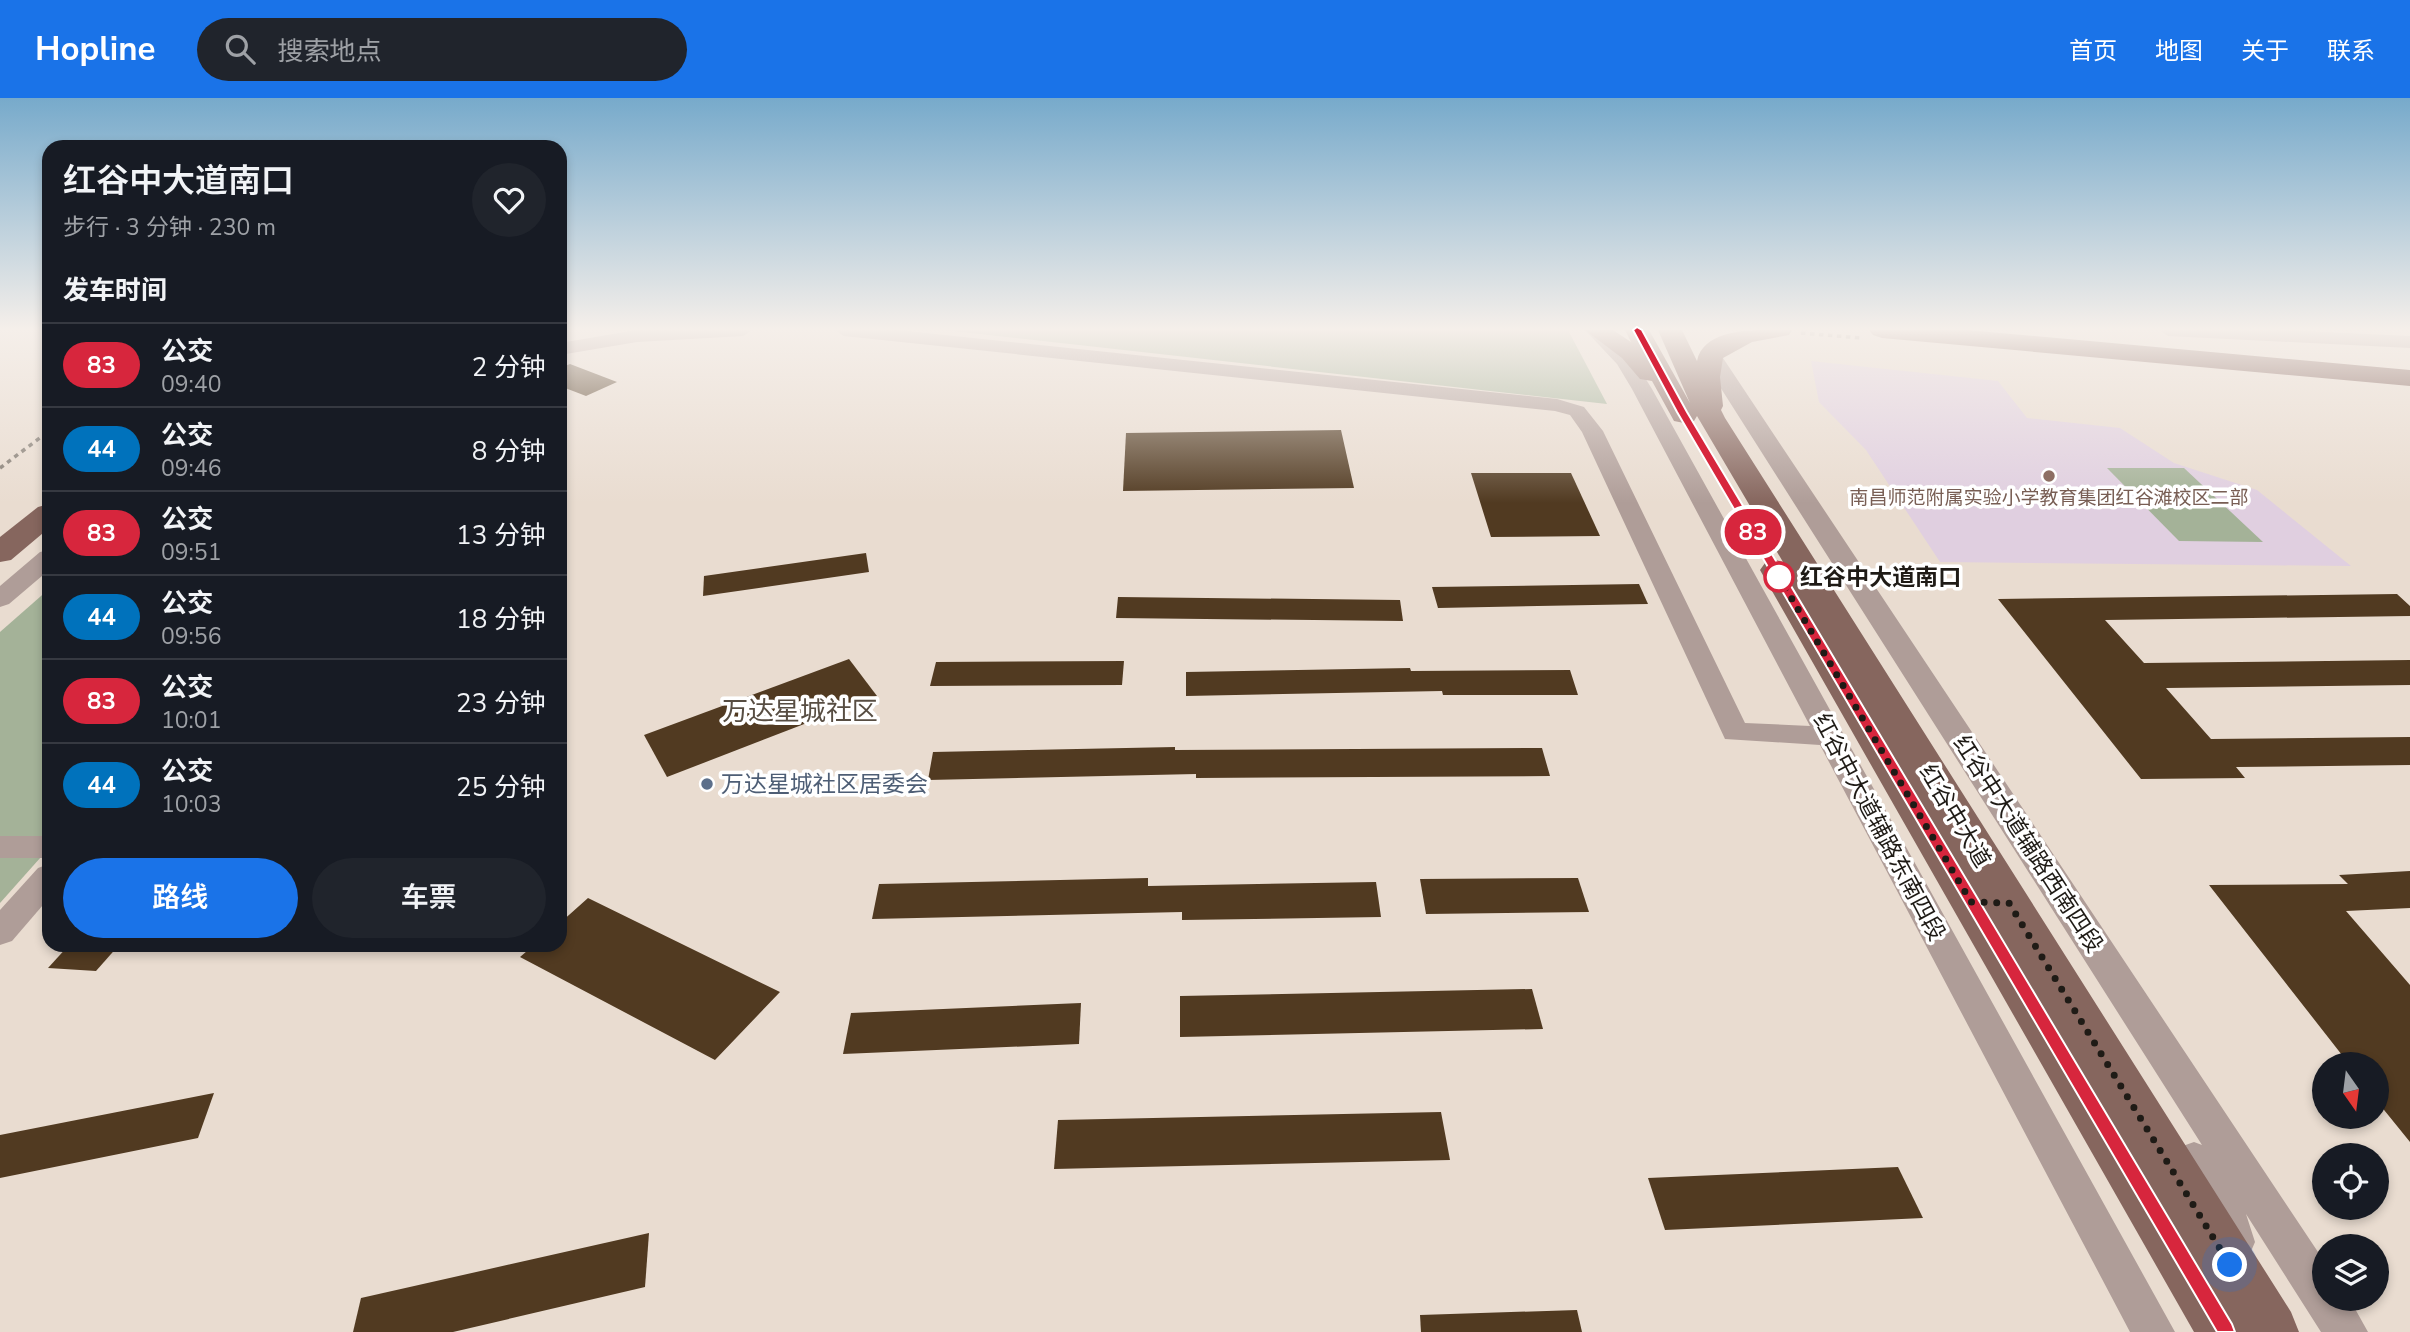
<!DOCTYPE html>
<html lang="zh">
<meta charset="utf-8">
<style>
body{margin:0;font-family:"Nunito Sans","Noto Sans SC",sans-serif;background:#20242c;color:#f1f3f6;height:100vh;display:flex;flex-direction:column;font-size:26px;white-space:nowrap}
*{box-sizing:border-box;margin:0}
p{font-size:23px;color:#9ea1a6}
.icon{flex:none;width:38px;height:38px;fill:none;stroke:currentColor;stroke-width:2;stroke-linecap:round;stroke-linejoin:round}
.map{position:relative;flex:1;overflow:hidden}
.panel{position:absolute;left:42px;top:42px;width:525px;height:812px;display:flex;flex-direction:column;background:#171b24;border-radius:21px;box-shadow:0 4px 10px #0003}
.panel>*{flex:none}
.badge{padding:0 14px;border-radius:23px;font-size:24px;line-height:46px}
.needle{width:46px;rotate:166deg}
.buttons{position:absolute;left:2312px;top:954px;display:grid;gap:14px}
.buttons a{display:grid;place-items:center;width:77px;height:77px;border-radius:50%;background:#171b24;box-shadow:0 4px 10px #0003;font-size:35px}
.you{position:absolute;width:35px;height:35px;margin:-18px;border:5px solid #fff;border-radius:50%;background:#1a73e8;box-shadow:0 0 0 10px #1a73e833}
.map>.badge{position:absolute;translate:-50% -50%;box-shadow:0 0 0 4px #fff}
h2{padding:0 21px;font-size:26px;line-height:63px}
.round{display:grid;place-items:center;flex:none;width:74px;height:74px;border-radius:37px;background:#20242c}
.headline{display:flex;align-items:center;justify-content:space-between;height:119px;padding:0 21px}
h1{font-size:33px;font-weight:600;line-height:52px}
.action{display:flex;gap:14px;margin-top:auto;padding:14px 21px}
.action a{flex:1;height:80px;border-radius:42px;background:#1a73e8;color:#fff;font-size:28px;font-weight:600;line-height:80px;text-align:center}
.action a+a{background:#20242c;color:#f1f3f6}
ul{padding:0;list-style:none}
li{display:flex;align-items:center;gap:21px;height:84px;padding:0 21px;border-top:2px solid #363941}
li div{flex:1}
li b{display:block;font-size:26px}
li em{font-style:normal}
li .badge{min-width:77px;font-weight:700;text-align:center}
header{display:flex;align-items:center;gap:42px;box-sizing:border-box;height:98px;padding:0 35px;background:#1a73e8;color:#fff}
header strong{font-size:33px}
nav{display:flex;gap:38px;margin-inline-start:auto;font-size:24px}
.search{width:490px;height:63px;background:#20242c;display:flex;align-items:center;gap:18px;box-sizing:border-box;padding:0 24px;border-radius:38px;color:#9ea1a6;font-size:26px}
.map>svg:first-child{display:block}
</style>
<header>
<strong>Hopline</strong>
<div class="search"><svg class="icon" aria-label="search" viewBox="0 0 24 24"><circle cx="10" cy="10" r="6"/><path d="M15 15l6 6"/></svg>搜索地点</div>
<nav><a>首页</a><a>地图</a><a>关于</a><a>联系</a></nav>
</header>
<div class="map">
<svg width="2410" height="1234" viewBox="0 0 2410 1234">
<rect width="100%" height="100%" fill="#e9dcd0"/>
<path fill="#e0cfe0" d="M1811,263L1998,283L2027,320L2120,330L2174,365L2257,392L2351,468L1940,464L1866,352L1819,304Z"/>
<g fill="#a4b298">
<path d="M944,232H1568L1607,306Z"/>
<path d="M2107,370H2184L2263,444L2179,443Z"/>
<path d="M49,491V750L0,805V534Z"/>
</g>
<g fill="#513a21">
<path d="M570,266L617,284L586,298L560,288V270Z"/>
<path d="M1341,332L1354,390L1123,393L1126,335Z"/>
<path d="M1471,375H1571L1600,438L1491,439Z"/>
<path d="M866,455L869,474L703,498L704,478Z"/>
<path d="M1639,486L1648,506L1438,510L1432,489Z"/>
<path d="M2397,496L2410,508V518L2105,522L2144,565L2410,562V587L2166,590L2211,641L2410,639V667L2236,669L2245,680L2141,681L1998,501Z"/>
<path d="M1118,499L1400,502L1403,523L1116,520Z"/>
<path d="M849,561L877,598L667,679L644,637Z"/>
<path d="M1124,563L1122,587L930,588L936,564Z"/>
<path d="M1410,570L1411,573L1570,572L1578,597H1443L1442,593L1186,598V574Z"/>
<path d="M1175,649V652L1542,650L1550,678L1196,680V676L928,682L933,654Z"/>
<path d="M2410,773V810L2346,813L2410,887V1044L2376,1002V966H2349L2209,787L2348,786L2339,777Z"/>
<path d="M1148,780V788L1376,784L1381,819L1182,822V814L872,821L879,786Z"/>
<path d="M1578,780L1589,814L1426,816L1420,781Z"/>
<path d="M588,800L780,894L715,962L520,859L534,847H560V825Z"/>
<path d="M69,847H119L96,873L48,870Z"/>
<path d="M1532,891L1543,931L1180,939V898Z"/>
<path d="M1081,905L1079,946L843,956L851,915Z"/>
<path d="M214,995L198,1040L0,1080V1037Z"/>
<path d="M1441,1014L1450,1062L1054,1071L1058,1022Z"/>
<path d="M1898,1069L1923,1120L1665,1132L1648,1080Z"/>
<path d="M649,1135L645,1189L453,1234H353L361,1200Z"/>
<path d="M1577,1212L1582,1234H1421L1420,1217Z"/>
</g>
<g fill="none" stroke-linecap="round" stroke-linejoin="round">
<g stroke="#827a71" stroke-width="3.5" stroke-dasharray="4.5 4.5" stroke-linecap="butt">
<path d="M1801,235L1862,240"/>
<path d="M0,370L49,333"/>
</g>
<g fill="#af9d98" fill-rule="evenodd">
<path d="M637,232H752L743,238L637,244L560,257V245Z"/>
<path d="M835,232H897L1557,301L1584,309L1603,333L1745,625L1810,628L1632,291L1617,266L1585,232H1605L1632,259L1652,291L2175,1234H2130L1820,647L1725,641L1582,334L1570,317L1555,313L844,238Z"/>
<path d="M2159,232H2281L2410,238V250L2168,238Z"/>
<path d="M1711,251L1721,257L2324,1163V1200H2349L2368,1234H2321L2246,1116L2255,1144L2249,1158L2235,1164L2221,1158L2205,1115L2175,1062L2180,1049L2194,1044L2202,1047L1722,292L1701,257Z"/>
<path d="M49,452V472L9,506L0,509V488L40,454Z"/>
<rect x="0" y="738" width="49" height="22"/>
<path d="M49,766V800L12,843L0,847V812L38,770Z"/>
</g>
<g fill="#86665e" fill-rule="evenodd">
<path d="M1585,232H1613L1631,244L1625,232H1649L1690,305L1658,232H1682L1697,263C1704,227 1765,232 1792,232L1789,237L1752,244L1723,260L1720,279L1723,308L1721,312L1725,320L2291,1214L2299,1234H2194L1760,472L1765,465L1776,462L1783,464L1697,318L1694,323L1684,325L1674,323L1652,283L1640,281L1622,260Z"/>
<path d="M49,406V430L11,462L0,464V439L38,409Z"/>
</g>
<path fill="#76524a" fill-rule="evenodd" d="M1869,232H1967L2410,272V288L1882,240L1873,237Z"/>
</g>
<linearGradient id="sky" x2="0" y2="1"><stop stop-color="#77aacb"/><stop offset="0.57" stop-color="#f5efea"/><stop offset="1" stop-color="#f5efea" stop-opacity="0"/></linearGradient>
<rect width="2410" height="405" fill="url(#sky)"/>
<path fill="#d7263d" stroke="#fff" stroke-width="2" d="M1637,229L1642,232L1687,314L2232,1226L2235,1234H2217L1677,314L1633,232Z"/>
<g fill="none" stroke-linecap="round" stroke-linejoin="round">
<path stroke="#1f1b16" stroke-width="7" stroke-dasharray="0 12.6" d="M1779,479L1971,804L2009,805L2230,1167"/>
</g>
<circle fill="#8d6e63" stroke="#fff" stroke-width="2.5" cx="2049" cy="378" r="7"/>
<circle fill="#fff" stroke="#d7263d" stroke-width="3.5" cx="1779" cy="479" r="14"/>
<circle fill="#5c6f8a" stroke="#fff" stroke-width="2.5" cx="707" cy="686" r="7"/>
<g text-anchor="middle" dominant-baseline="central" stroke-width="7" stroke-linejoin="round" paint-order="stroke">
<g font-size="19" fill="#785e54" stroke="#fff">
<text x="2049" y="400">南昌师范附属实验小学教育集团红谷滩校区二部</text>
</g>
<g font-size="23" font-weight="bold" fill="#1f1b16" stroke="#fff" text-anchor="start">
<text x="1800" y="479">红谷中大道南口</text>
</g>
<g font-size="23" fill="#4e5e75" stroke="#fff" text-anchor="start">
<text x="721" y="686">万达星城社区居委会</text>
</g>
<g font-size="23" fill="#1f1b16" stroke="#fff">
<text transform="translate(1955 718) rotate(59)">红谷中大道</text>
<text transform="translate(1879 729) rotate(62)">红谷中大道辅路东南四段</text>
<text transform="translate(2028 746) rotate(57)">红谷中大道辅路西南四段</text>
</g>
<g font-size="26" fill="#574d42" stroke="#fff">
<text x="800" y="613">万达星城社区</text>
</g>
</g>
</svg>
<div class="buttons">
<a><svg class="needle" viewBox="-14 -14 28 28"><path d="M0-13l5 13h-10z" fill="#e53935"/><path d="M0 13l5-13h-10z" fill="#9ea1a6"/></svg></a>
<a><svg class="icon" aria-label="locate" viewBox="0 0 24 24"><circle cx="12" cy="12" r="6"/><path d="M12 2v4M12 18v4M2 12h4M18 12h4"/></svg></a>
<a><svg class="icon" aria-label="layers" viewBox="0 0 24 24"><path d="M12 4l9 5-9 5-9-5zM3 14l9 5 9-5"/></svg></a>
</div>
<div class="you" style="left:2230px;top:1167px"></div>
<b class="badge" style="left:1753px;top:434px;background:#d7263d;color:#fff">83</b>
<section class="panel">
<div class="headline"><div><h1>红谷中大道南口</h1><p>步行 · 3 分钟 · 230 m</p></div><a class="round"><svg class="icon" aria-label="heart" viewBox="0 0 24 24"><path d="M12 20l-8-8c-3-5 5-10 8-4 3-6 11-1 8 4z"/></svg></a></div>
<h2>发车时间</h2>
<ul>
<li><span class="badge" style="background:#d7263d;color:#fff">83</span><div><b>公交</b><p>09:40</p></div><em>2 分钟</em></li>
<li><span class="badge" style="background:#0072bc;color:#fff">44</span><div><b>公交</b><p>09:46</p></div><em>8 分钟</em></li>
<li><span class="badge" style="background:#d7263d;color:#fff">83</span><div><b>公交</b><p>09:51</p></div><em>13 分钟</em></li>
<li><span class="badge" style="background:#0072bc;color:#fff">44</span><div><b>公交</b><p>09:56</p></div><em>18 分钟</em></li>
<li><span class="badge" style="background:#d7263d;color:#fff">83</span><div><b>公交</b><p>10:01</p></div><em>23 分钟</em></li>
<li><span class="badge" style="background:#0072bc;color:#fff">44</span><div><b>公交</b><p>10:03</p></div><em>25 分钟</em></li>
</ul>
<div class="action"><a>路线</a><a>车票</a></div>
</section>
</div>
